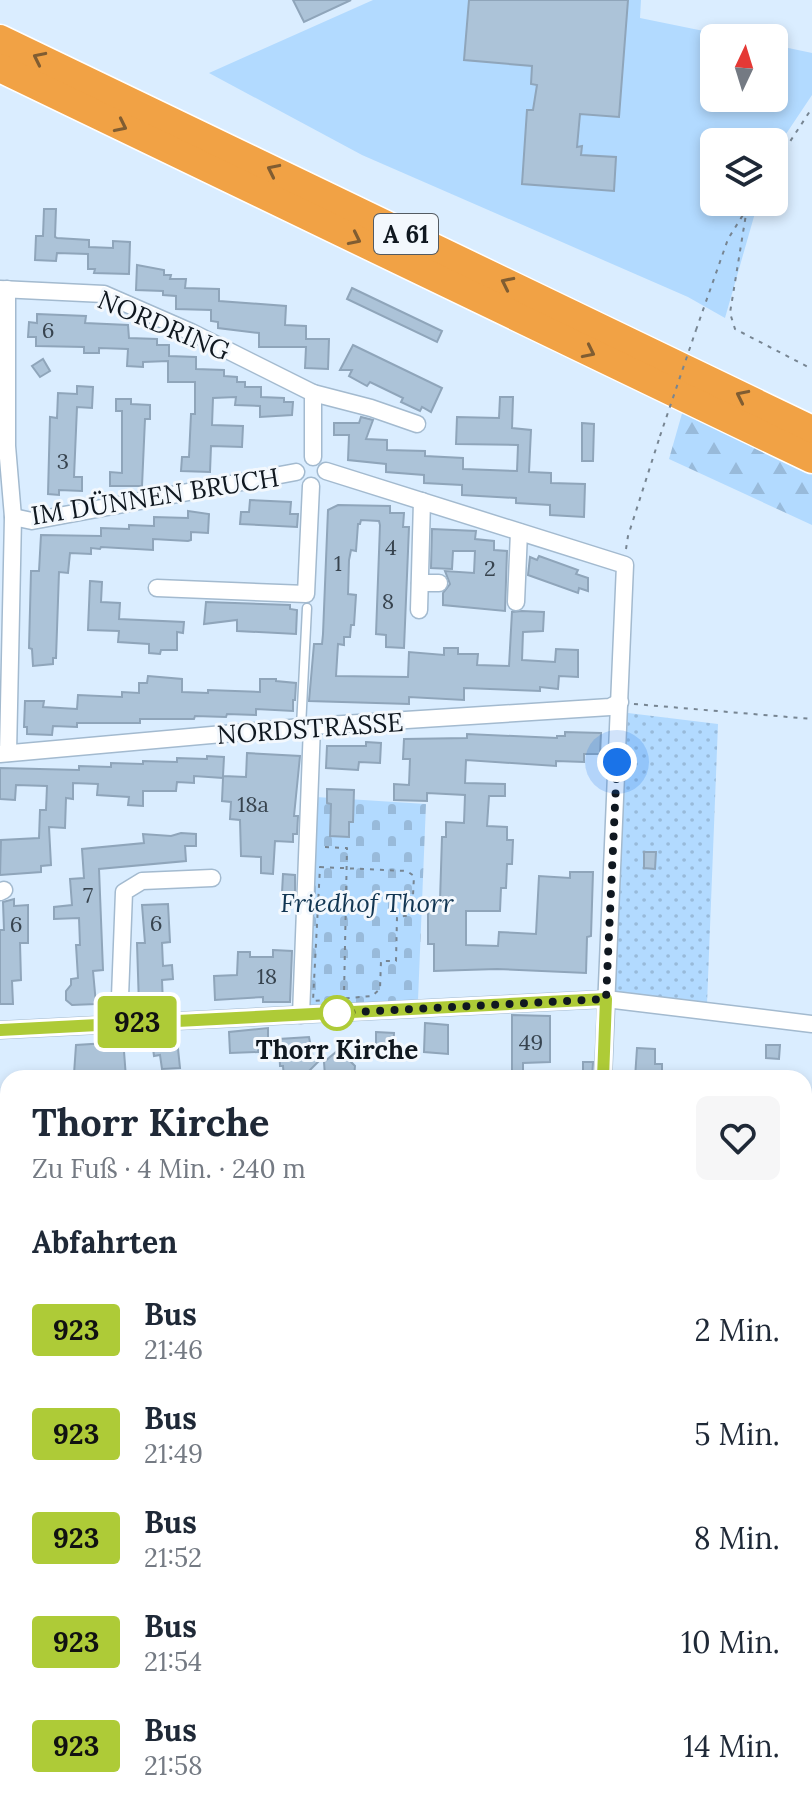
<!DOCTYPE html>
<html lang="de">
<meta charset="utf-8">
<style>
body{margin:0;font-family:Lora,serif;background:#f6f6f7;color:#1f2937;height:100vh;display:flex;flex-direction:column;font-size:30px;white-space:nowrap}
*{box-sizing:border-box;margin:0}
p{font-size:26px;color:#747a83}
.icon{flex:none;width:44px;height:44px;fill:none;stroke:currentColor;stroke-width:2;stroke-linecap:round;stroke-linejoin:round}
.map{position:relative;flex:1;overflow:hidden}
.sheet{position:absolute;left:0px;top:1070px;width:812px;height:744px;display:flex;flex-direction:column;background:#fff;border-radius:24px 24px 0 0;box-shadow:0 4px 12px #0003}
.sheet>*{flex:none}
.badge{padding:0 16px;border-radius:6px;font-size:28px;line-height:52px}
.needle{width:52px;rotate:4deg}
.controls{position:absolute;left:700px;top:24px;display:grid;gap:16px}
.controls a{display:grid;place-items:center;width:88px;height:88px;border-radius:12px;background:#fff;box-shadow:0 4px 12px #0003;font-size:40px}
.you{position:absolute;width:40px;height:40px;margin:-20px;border:6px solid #fff;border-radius:50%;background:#1a73e8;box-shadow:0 0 0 12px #1a73e833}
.map>.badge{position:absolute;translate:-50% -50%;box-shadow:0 0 0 4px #fff}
h2{padding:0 32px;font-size:30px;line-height:72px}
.round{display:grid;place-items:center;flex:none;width:84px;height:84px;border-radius:12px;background:#f6f6f7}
.overview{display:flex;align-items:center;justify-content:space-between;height:136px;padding:0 32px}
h1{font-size:38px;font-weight:700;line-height:60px}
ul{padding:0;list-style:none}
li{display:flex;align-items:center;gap:24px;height:104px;padding:0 32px}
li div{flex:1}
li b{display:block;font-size:30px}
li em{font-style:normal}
li .badge{min-width:88px;font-weight:700;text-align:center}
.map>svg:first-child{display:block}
</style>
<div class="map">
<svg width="812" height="1814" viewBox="0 0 812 1814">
<defs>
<pattern id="forest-firs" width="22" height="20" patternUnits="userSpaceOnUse" patternTransform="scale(2)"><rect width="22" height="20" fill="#b2daff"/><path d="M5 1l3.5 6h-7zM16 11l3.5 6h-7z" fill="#98bada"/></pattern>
<pattern id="cemetery-stones" width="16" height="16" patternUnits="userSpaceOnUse" patternTransform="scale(2)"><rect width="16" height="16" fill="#b2daff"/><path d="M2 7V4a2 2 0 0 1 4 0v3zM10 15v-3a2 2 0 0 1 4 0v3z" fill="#98bada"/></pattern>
<pattern id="park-dots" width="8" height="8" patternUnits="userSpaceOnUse" patternTransform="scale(2)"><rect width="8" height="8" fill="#b2daff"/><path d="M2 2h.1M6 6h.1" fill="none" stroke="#98bada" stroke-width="1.8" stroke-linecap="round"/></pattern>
</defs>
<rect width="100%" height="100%" fill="#daedff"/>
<path fill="#b2daff" d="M373,0H641L640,18L738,38H714V98H774V45L812,53V95L774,152V142H714V202H752L755,213L725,318L688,297L362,155L209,73Z"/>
<path fill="url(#forest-firs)" d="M683,410L812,470V525L669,459Z"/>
<path fill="url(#cemetery-stones)" d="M316,797L426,804L418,1000L307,1007Z"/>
<path fill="url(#park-dots)" d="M628,713L718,724L707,1004L618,994L614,991Z"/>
<g fill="#acc3d8" stroke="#8fa5ba" stroke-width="2">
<path d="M293,0H351L304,22Z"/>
<path d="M469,0H628L619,117L580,114L577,147L582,146L581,155L616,157L614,191L522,184L527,110H533L537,85L531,84L532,66L464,60Z"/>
<path d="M44,209H56L55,237L57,238L89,240V247L113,248V241L130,242L129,274L94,273L95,269H88V254L57,253L56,261L35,260L36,236H43Z"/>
<path d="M137,265L164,270V275H171L170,279H186L185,288L219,289V301L286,306L285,325L306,326V339H329L328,369L305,368L306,347H259V333L218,328V322L211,321V310L176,309V296L163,295V291L136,290Z"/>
<path d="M352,288L442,331L437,342L347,299Z"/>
<path d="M37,314L86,316L85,323L128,325L129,338L157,339V345H169V356L196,357V369L224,370V376L237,377V382H245V387H261V397L284,398V402H293L292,415L260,417V406L235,405L236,397L213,398L212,425L243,426L242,447L211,446L210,472L181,471L182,457H189L191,414H195V382H168V361L143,362V367L127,366L128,349L99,348V353H84V347L36,346V337H28L29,322L37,323Z"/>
<path d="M353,345L442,388L431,412L422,407L420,411L401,402L403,398L370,382L367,386L349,376L352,370H340Z"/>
<path d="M43,359L50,371L40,377L32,366Z"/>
<path d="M77,386L93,387L92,408L77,407L74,477H82V491L59,490V495L48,494L50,417L57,418L58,393L77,394Z"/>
<path d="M500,397H513L512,428L531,430L529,472L551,473V483L585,484L584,517L550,515V505L516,503V498L462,495V485L424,483V475L386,472V464L348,460L349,435H334V423H359L361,417L373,420L366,439L387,440V450L425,451V456L463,458V469L517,471L518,445L456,444L457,417L499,418Z"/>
<path d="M116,399H131V404L150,405V419H145L142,486H110V472L122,473V411H116Z"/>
<path d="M582,423L594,424L593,461H582Z"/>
<path d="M250,500L291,502L290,514H298L297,527L240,524L241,512H249Z"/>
<path d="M338,505L390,506V513H404L403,527H409L404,648L386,647V635L376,634L380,525L379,521L361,520L360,524H358L356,551L351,550L349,560L348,594L356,595L354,625H351L350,637H344V645L338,644L336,676L408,677L409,652L444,655V648H458V654H478L477,665L509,666L512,612L522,611L544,612L543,631L523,632L522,660L555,662L556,649L578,650V677L559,676L558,689L540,687V691L464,688V700L409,697V704L309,701L314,644H322L323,634L328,510Z"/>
<path d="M188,511L209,514L208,533L191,532V540L188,541L153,539V550L101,547L100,549L91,548V554L70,553L68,573L59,572L56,658H53V664L33,666L32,649L29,648L31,571H39L41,535L101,536V528L129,529V525L154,526V517L188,518Z"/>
<path d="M432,529L476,531L475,539L494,541V550L507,551L505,611L443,605V593L450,584L445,571L474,573L475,551H453L452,569L431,568Z"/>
<path d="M539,556L578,570L576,574L588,578V591L579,588L578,593L528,575L530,557L537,560Z"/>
<path d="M90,581L102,582L101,602L120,603L119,619L184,622L183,633L177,632V650H161L160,654L149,653V644L118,642L119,631L88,630Z"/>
<path d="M206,602L290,605V609L297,610L296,634L237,631V620L204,624Z"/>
<path d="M148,676L182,679V692L208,693V690L260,692V679H276V681L296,683L295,700H293V711L256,709V715L227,714L226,717L195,716L194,719H140V723H77V727L53,726L52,735L27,734V727H24L25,701H44L43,707L77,709L78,695L122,697V692L139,693V683H147Z"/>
<path d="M565,732L601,733L600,754H584V762L556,761V766L466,760L465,783L505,784V796H489L487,826L507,827V840H513L512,864H507L506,888H501L500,911H466V945L498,946L499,932L536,934L539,876L570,878V872H593L591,936L587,937L586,973L497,969L434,971V944H428V910H433V901H440L442,837H446V822L464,823L465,795L427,793V801L394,800V784L409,785L410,759H403L404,739L467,738V734L557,738V736H565Z"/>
<path d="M366,742L381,743L380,763L359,762L358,770L326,768L327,746H366Z"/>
<path d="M247,753L300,756L294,816H298L297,834H293V842L275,841L273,874L261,873V857L241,856L240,820L230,819L231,802L222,801L223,778L194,776V783L177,782L176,791H143V806L128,805L129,797L97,795L98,784L73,783V799L66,798L65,828L49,827L51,865L41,866V872L0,875L1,840L39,838L40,810H46L47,786L16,785L15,800L0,799V768L79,770V766L111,767V763L143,764V761L177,762V758L207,759V756L224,757L223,776L246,777Z"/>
<path d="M327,789L354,790L353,822H349V837L330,836L331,804L327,803Z"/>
<path d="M181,833L196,834V846H185L186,861L99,869L103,970L93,971L96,1004L72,1005L66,1000V991L71,985V979L78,978L76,945H80L79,918L54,919V907L72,905L70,879L84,878L82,849L144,843L143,834L171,836Z"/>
<path d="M644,852H656L655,869L644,868Z"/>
<path d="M283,874L295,875V893H282Z"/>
<path d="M14,899V906L28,905V943H20L21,980L12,981L13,1004H0V930H4L3,902Z"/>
<path d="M168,904L170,942L162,943L163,966L172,965L173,979L162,980L163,1004L139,1006L137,943H145L142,905Z"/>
<path d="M273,950L292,951L290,1002H263V997L215,1000L214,976L237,975L238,952H250V957H273Z"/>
<path d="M512,1015L550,1016V1062L523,1063V1073H512Z"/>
<path d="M425,1023L448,1025V1054L424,1052Z"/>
<path d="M268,1028V1047L258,1048V1052L230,1053L229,1032Z"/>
<path d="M376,1032L394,1033L393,1054L376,1051Z"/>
<path d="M309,1037L313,1058L321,1059L302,1078H284L283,1066H280L279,1039Z"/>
<path d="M123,1038L126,1078H108V1073L74,1074L76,1045L107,1043L106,1039Z"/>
<path d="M177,1039L180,1068L162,1069L160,1055L154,1056L152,1041Z"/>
<path d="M766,1045H780L779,1059L766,1058Z"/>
<path d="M637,1048L655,1049V1064H662V1078H635Z"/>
<path d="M336,1052L341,1058L343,1054L355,1066L354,1078L325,1076L324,1062Z"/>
<path d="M583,1062H593L592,1078H583Z"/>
</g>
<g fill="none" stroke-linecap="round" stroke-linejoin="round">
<g stroke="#a3bacf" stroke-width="11">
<g id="service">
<path d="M301,727L307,608"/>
<path d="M804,1278L812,1279"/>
</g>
</g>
<g stroke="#a3bacf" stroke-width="19">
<g id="minor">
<path d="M0,289L104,294L191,332L313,393V457"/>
<path d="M7,289V446L13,517L8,753"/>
<path d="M313,393L371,408L417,424"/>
<path d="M326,471L625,565L603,1078"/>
<path d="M13,517L32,521L296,472"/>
<path d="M420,583H439"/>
<path d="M157,588L306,594L311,486"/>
<path d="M516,602L519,532"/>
<path d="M419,610L422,501"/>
<path d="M0,754L312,726L610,707L620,702"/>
<path d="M0,892L4,890"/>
<path d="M301,1015L312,726"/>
<path d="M119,1023L124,892L142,881L212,878"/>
<path d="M0,1030L606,999L812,1024"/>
<path d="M804,1147H812"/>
<path d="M0,1162H8"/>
<path d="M804,1339L812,1337"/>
<path d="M804,1499L812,1500"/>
<path d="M804,1631L812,1632"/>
<path d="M804,1699L812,1690"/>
<path d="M804,1727L812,1732"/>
<path d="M692,1814L702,1806"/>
</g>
</g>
<g stroke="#a3bacf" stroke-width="25">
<g id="secondary">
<path d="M0,1428L8,1432"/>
<path d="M649,1806L660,1814"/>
</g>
</g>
<g stroke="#fff" stroke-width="31">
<g id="motorway">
<path d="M0,39L812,430"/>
<path d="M0,68L812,459"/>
</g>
</g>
<g stroke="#778592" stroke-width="2" stroke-dasharray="4 6" stroke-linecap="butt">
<path d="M774,166L812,108"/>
<path d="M747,208L730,313L735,329L812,369"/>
<path d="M696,330L728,239L751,202"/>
<path d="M626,549L628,536L660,436"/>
<path d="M634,704L812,719"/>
<path d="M325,847L347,848L344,995"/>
<path d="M320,867L407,871L414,876L412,915L397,917L396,961H381L380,989L372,996L313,1001Z"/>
<path d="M0,1333L8,1331"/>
<path d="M0,1795L8,1786"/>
<path d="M149,1806L162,1814"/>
</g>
<use href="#service" stroke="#fff" stroke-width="8"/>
<use href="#minor" stroke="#fff" stroke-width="16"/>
<use href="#secondary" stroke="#fff" stroke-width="22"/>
<use href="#motorway" stroke="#f1a245" stroke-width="28"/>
<path stroke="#778592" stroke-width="2" stroke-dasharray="4 6" stroke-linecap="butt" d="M660,436L696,330"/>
</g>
<defs><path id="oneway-chevron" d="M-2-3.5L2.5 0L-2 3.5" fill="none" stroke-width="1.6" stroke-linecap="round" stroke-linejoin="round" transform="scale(2)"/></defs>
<g stroke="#805d32">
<use href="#oneway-chevron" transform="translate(39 58) rotate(-154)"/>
<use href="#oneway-chevron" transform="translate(121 126) rotate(26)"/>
<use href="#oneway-chevron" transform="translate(273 170) rotate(-154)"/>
<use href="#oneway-chevron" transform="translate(355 239) rotate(26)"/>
<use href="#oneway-chevron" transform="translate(507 283) rotate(-154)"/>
<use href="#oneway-chevron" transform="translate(589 352) rotate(26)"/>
<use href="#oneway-chevron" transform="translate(742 396) rotate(-154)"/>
</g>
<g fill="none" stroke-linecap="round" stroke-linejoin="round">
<g stroke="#fff" stroke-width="18">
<path id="line" d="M0,1030L606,999L603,1078"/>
</g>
<use href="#line" stroke="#aecb37" stroke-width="12"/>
<path stroke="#101820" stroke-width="8" stroke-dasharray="0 14.4" d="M337,1013L606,999L617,762"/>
</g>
<circle fill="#fff" stroke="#aecb37" stroke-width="4" cx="337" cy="1013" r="16"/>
<g text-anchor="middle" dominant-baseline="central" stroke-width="6" stroke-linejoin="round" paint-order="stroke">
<g font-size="22" fill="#37434e">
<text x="48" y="330">6</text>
<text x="63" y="461">3</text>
<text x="391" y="547">4</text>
<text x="338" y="563">1</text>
<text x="490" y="568">2</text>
<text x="388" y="601">8</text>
<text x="253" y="804">18a</text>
<text x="88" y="895">7</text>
<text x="156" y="923">6</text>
<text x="16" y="924">6</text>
<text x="267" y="976">18</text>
<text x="531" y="1042">49</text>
</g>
<rect fill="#f3f8fd" stroke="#545b62" stroke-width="2" x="374" y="214" width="64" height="40" rx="6"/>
<g font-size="24" font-weight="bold" fill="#101820">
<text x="406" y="234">A 61</text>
</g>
<g font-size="26" fill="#101820" stroke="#f3f8fd">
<text transform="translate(164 325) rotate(23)">NORDRING</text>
<text transform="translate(155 496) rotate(-9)">IM DÜNNEN BRUCH</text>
<text transform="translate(310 728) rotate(-4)">NORDSTRASSE</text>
</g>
<g font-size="26" font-style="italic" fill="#123653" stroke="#f3f8fd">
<text x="367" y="902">Friedhof Thorr</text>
</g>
<g font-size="26" font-weight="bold" fill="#101820" stroke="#f3f8fd">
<text x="337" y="1049">Thorr Kirche</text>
</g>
</g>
</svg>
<div class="controls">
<a><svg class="needle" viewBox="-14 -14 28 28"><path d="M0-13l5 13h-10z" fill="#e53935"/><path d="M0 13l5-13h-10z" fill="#747a83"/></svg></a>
<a><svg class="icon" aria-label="layers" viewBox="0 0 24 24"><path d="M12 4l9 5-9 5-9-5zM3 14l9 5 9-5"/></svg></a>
</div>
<div class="you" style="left:617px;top:762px"></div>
<b class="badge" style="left:137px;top:1022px;background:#aecb37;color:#111">923</b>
<section class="sheet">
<div class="overview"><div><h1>Thorr Kirche</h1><p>Zu Fuß · 4 Min. · 240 m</p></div><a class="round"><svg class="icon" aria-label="heart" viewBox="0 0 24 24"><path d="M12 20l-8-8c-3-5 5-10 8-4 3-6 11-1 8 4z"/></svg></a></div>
<h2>Abfahrten</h2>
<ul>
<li><span class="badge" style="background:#aecb37;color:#111">923</span><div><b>Bus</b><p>21:46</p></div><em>2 Min.</em></li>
<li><span class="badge" style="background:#aecb37;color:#111">923</span><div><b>Bus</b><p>21:49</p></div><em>5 Min.</em></li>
<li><span class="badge" style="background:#aecb37;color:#111">923</span><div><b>Bus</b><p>21:52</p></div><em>8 Min.</em></li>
<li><span class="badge" style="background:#aecb37;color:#111">923</span><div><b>Bus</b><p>21:54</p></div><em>10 Min.</em></li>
<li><span class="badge" style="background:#aecb37;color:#111">923</span><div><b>Bus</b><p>21:58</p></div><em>14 Min.</em></li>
</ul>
</section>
</div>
